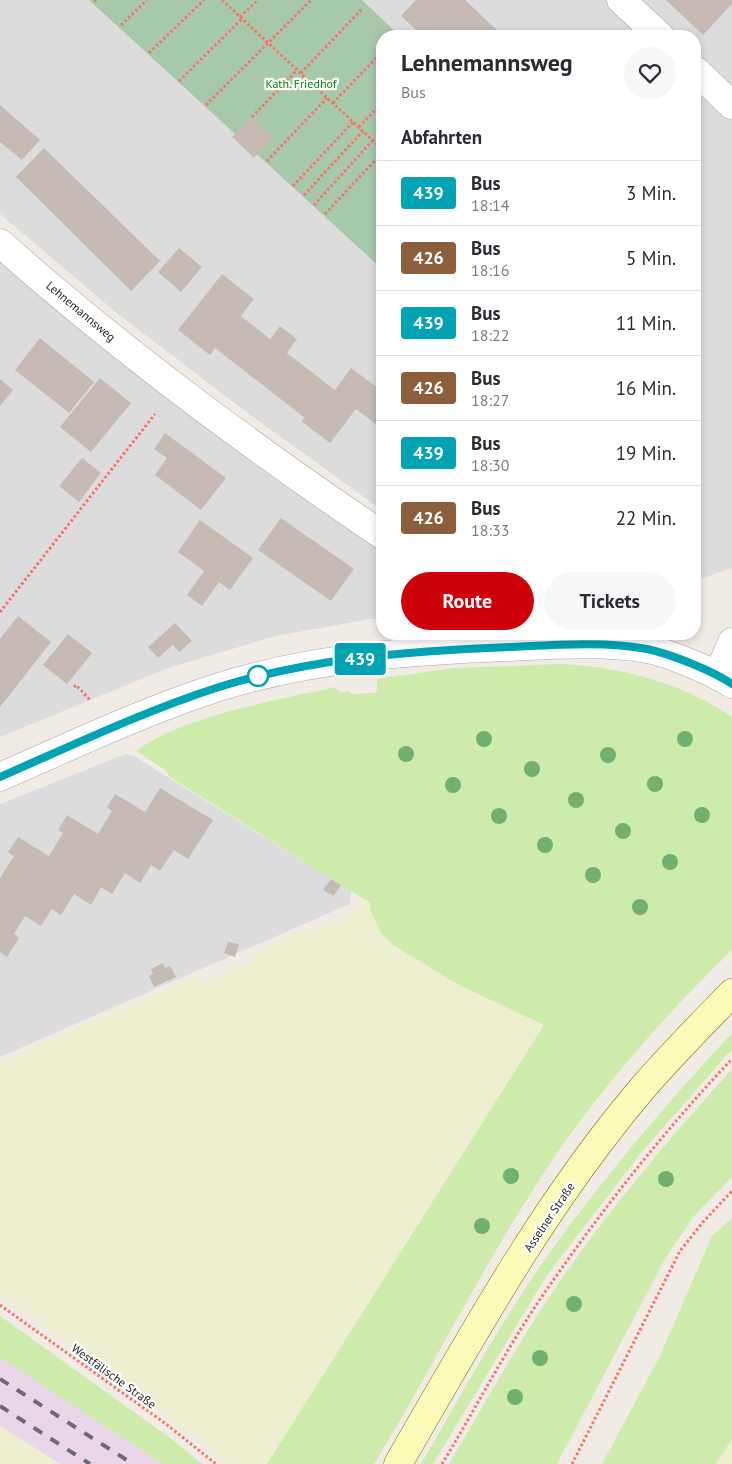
<!DOCTYPE html>
<html lang="de">
<meta charset="utf-8">
<style>
body{margin:0;font-family:"PT Sans",sans-serif;background:#f7f7f7;color:#2b2b33;height:100vh;display:flex;flex-direction:column;font-size:19px;white-space:nowrap}
*{box-sizing:border-box;margin:0}
p{font-size:16px;color:#7c7c81}
.icon{flex:none;width:28px;height:28px;fill:none;stroke:currentColor;stroke-width:2;stroke-linecap:round;stroke-linejoin:round}
.map{position:relative;flex:1;overflow:hidden}
.panel{position:absolute;left:376px;top:30px;width:325px;height:610px;display:flex;flex-direction:column;background:#fff;border-radius:20px;box-shadow:0 2px 8px #0003}
.panel>*{flex:none}
.badge{padding:0 10px;border-radius:4px;font-size:18px;line-height:32px}
.map>.badge{position:absolute;translate:-50% -50%;box-shadow:0 0 0 2px #fff}
h2{padding:0 25px;font-size:19px;line-height:45px}
.round{display:grid;place-items:center;flex:none;width:52px;height:52px;border-radius:26px;background:#f7f7f7}
.overview{display:flex;align-items:center;justify-content:space-between;height:85px;padding:0 25px}
h1{font-size:24px;font-weight:600;line-height:38px}
.primary-button{display:flex;gap:10px;margin-top:auto;padding:10px 25px}
.primary-button a{flex:1;height:58px;border-radius:30px;background:#ce0009;color:#fff;font-size:20px;font-weight:600;line-height:58px;text-align:center}
.primary-button a+a{background:#f7f7f7;color:#2b2b33}
ul{padding:0;list-style:none}
li{display:flex;align-items:center;gap:15px;height:65px;padding:0 25px;border-top:1px solid #e1e1e2}
li div{flex:1}
li b{display:block;font-size:19px}
li em{font-style:normal}
li .badge{min-width:55px;font-weight:700;text-align:center}
.map>svg:first-child{display:block}
</style>
<div class="map">
<svg width="732" height="1464" viewBox="0 0 732 1464">
<rect width="100%" height="100%" fill="#f0ece5"/>
<g fill="#dddcdc">
<path d="M0,0H732V568L695,581V36H382V510L249,414L118,314L0,214Z"/>
<path d="M0,260L382,548V617L276,636L171,667L0,737Z"/>
<path d="M126,754L134,756L351,891L350,904L0,1057V804Z"/>
</g>
<path fill="#e9d7e7" d="M0,1357L49,1387L163,1464H60L0,1426Z"/>
<g fill="#eeefd0">
<path d="M371,903V912L381,933L393,945L457,984L544,1025L267,1464H227L195,1436L0,1295V1061L198,975L203,983L253,961L249,953L305,929L309,931L351,916L354,908Z"/>
<path d="M0,1426L60,1464H0Z"/>
<path d="M732,1439V1464H716Z"/>
</g>
<g fill="#cdebaa">
<path d="M561,664C621,667 681,682 732,717V950C662,1018 595,1094 542,1176C481,1269 432,1369 374,1464H267L544,1025L457,984L393,945L381,933L371,912L370,903L170,777L164,769L136,751C181,717 271,701 327,689L334,687L341,692L350,691L351,694L374,693L377,691V679L455,668Z"/>
<path d="M732,1033V1049L641,1153L547,1275L433,1464H421C463,1392 502,1319 551,1251C606,1174 668,1102 732,1033Z"/>
<path d="M732,1069V1177L694,1216L665,1259L557,1464H449C482,1408 514,1350 550,1296C604,1215 667,1141 732,1069Z"/>
<path d="M732,1218V1439L716,1464H602L660,1356L712,1236Z"/>
<path d="M0,1316L169,1437L202,1464H163L0,1357Z"/>
</g>
<path fill="#a6c9aa" d="M89,0H362L400,36H382V269Z"/>
<g fill="#c5bbb4">
<path d="M416,0H465L500,33L497,36H423L401,16Z"/>
<path d="M666,0H732V4L703,35Z"/>
<path d="M0,105L40,140L22,160L0,142Z"/>
<path d="M252,117L273,137L254,158L232,137Z"/>
<path d="M44,148L160,261L131,291L16,177Z"/>
<path d="M179,248L202,267L181,292L158,272Z"/>
<path d="M222,274L254,299L241,316L270,339L280,326L297,339L287,353L335,390L351,368L382,391V429L356,409L330,443L301,421L305,418L215,348L210,355L178,330Z"/>
<path d="M40,338L94,382L69,413L15,370Z"/>
<path d="M100,378L131,403L91,452L60,427Z"/>
<path d="M0,379L13,390L0,406Z"/>
<path d="M165,433L226,478L201,510L155,475L167,458L154,449Z"/>
<path d="M82,458L101,473L79,502L59,486Z"/>
<path d="M281,518L354,569L331,601L258,550Z"/>
<path d="M200,520L253,558L230,590L219,582L202,606L187,595L204,571L178,552Z"/>
<path d="M18,616L51,642L0,707V639Z"/>
<path d="M175,623L192,641L179,652L173,645L158,658L148,647Z"/>
<path d="M68,634L92,653L67,684L43,665Z"/>
<path d="M160,788L213,820L188,859L174,850L160,871L151,865L140,883L125,873L112,894L101,887L91,905L74,894L61,915L52,909L41,926L25,916L14,934L19,938L7,957L0,952V878L14,856L8,852L18,837L49,856L63,833L58,830L67,815L98,834L112,811L107,807L115,794L145,812Z"/>
<path d="M331,879L341,885L334,896L323,890Z"/>
<path d="M228,942L239,944L235,957L224,953Z"/>
<path d="M163,963L165,968L170,966L176,977L154,987L149,976L153,974L151,969Z"/>
</g>
<g fill="none" stroke-linecap="round" stroke-linejoin="round">
<g stroke="#a6a6a6" stroke-width="29">
<g id="street">
<path d="M621,0L660,36"/>
<path d="M695,70L732,105"/>
<path d="M0,243C120,350 249,445 382,535"/>
<path d="M718,675L732,642"/>
<path d="M0,777C71,746 142,712 216,688C309,658 409,651 506,647C550,645 605,641 647,649C669,653 714,672 732,684"/>
</g>
</g>
<g stroke="#727903" stroke-width="29">
<path id="secondary" d="M398,1464C472,1336 545,1203 641,1090C670,1056 701,1025 732,993"/>
</g>
<g stroke="#fc726a" stroke-width="3" stroke-dasharray="2.5 2.5" stroke-linecap="butt">
<path d="M222,0L382,149"/>
<path d="M94,1L96,0"/>
<path d="M240,17L258,0"/>
<path d="M121,25L147,0"/>
<path d="M149,53L204,0"/>
<path d="M301,73L362,9"/>
<path d="M179,81L242,19"/>
<path d="M333,103L382,52"/>
<path d="M206,105L311,0"/>
<path d="M252,117L297,70"/>
<path d="M359,127L382,103"/>
<path d="M267,161L327,98"/>
<path d="M293,186L354,121"/>
<path d="M304,195L363,131"/>
<path d="M314,205L373,140"/>
<path d="M325,214L382,153"/>
<path d="M0,612L155,414"/>
<path d="M74,687L76,685L90,700"/>
<path d="M0,1305L166,1424L216,1464"/>
<path d="M442,1464C476,1408 506,1349 543,1295C600,1212 663,1132 732,1059"/>
<path d="M572,1464L680,1251L703,1222L732,1191"/>
</g>
<use href="#street" stroke="#fff" stroke-width="28"/>
<use href="#secondary" stroke="#fafbb8" stroke-width="28"/>
<g stroke="#6d6d6d" stroke-width="4" stroke-dasharray="10 10" stroke-linecap="butt">
<path d="M0,1379L133,1464"/>
<path d="M0,1406L90,1464"/>
</g>
</g>
<g fill="#71b16f">
<circle cx="484" cy="739" r="8"/>
<circle cx="685" cy="739" r="8"/>
<circle cx="406" cy="754" r="8"/>
<circle cx="608" cy="755" r="8"/>
<circle cx="532" cy="769" r="8"/>
<circle cx="655" cy="784" r="8"/>
<circle cx="453" cy="785" r="8"/>
<circle cx="576" cy="800" r="8"/>
<circle cx="702" cy="815" r="8"/>
<circle cx="499" cy="816" r="8"/>
<circle cx="623" cy="831" r="8"/>
<circle cx="545" cy="845" r="8"/>
<circle cx="670" cy="862" r="8"/>
<circle cx="593" cy="875" r="8"/>
<circle cx="640" cy="907" r="8"/>
<circle cx="511" cy="1176" r="8"/>
<circle cx="666" cy="1179" r="8"/>
<circle cx="482" cy="1226" r="8"/>
<circle cx="574" cy="1304" r="8"/>
<circle cx="540" cy="1358" r="8"/>
<circle cx="515" cy="1397" r="8"/>
</g>
<g fill="none" stroke-linecap="round" stroke-linejoin="round">
<g stroke="#fff" stroke-width="11">
<path id="line" d="M0,777C71,746 142,712 216,688C310,658 411,651 510,647C553,645 605,641 647,649C671,654 713,671 732,684"/>
</g>
<use href="#line" stroke="#00a3b4" stroke-width="8"/>
</g>
<circle fill="#fff" stroke="#00a3b4" stroke-width="2.5" cx="258" cy="676" r="10"/>
<g text-anchor="middle" dominant-baseline="central" stroke-width="4.5" stroke-linejoin="round" paint-order="stroke">
<g font-size="12" fill="#09810e" stroke="#fff">
<text x="301" y="83">Kath. Friedhof</text>
</g>
<g font-size="12" fill="#1f1f1f" stroke="#fff">
<text transform="translate(81 311) rotate(40)">Lehnemannsweg</text>
<text transform="translate(549 1217) rotate(-56)">Asselner Straße</text>
<text transform="translate(114 1376) rotate(36)">Westfälische Straße</text>
</g>
</g>
</svg>
<b class="badge" style="left:360px;top:659px;background:#00a3b4;color:#fff">439</b>
<section class="panel">
<div class="overview"><div><h1>Lehnemannsweg</h1><p>Bus</p></div><a class="round"><svg class="icon" aria-label="heart" viewBox="0 0 24 24"><path d="M12 20l-8-8c-3-5 5-10 8-4 3-6 11-1 8 4z"/></svg></a></div>
<h2>Abfahrten</h2>
<ul>
<li><span class="badge" style="background:#00a3b4;color:#fff">439</span><div><b>Bus</b><p>18:14</p></div><em>3 Min.</em></li>
<li><span class="badge" style="background:#8b5e3c;color:#fff">426</span><div><b>Bus</b><p>18:16</p></div><em>5 Min.</em></li>
<li><span class="badge" style="background:#00a3b4;color:#fff">439</span><div><b>Bus</b><p>18:22</p></div><em>11 Min.</em></li>
<li><span class="badge" style="background:#8b5e3c;color:#fff">426</span><div><b>Bus</b><p>18:27</p></div><em>16 Min.</em></li>
<li><span class="badge" style="background:#00a3b4;color:#fff">439</span><div><b>Bus</b><p>18:30</p></div><em>19 Min.</em></li>
<li><span class="badge" style="background:#8b5e3c;color:#fff">426</span><div><b>Bus</b><p>18:33</p></div><em>22 Min.</em></li>
</ul>
<div class="primary-button"><a>Route</a><a>Tickets</a></div>
</section>
</div>
